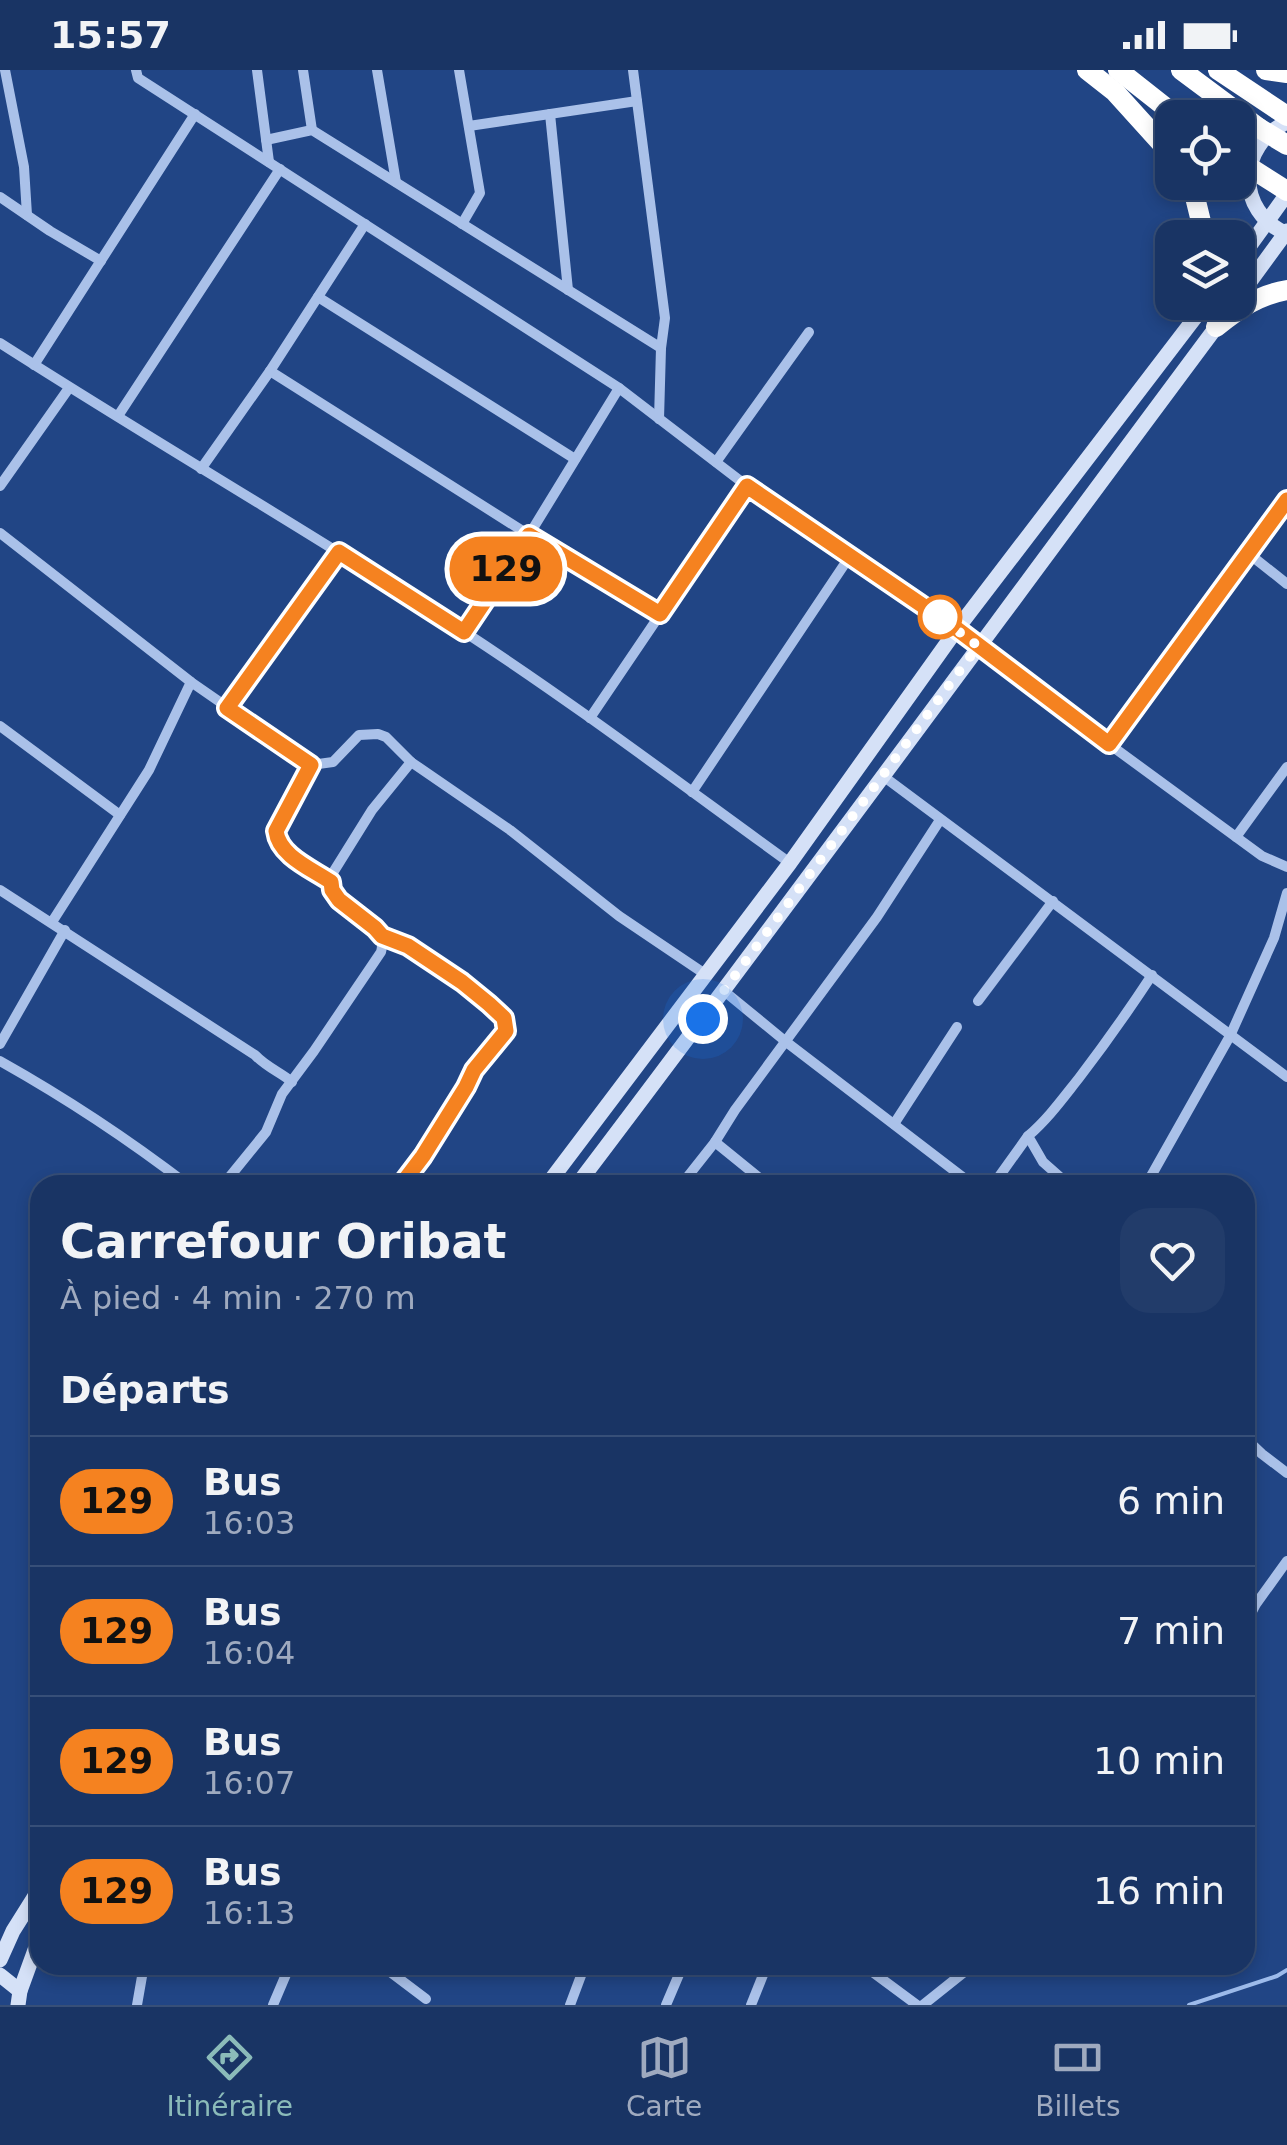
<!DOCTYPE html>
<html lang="fr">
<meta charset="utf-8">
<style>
body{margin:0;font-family:"DejaVu Sans",sans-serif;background:#223c6a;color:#f1f3f6;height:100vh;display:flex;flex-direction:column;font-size:38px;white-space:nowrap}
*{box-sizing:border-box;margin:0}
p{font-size:32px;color:#9faabf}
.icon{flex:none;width:55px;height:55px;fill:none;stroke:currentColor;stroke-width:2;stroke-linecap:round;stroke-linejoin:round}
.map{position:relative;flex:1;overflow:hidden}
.sheet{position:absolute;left:30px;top:1105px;width:1225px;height:800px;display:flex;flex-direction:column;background:#193464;border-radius:30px;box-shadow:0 5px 15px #0003,0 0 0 2px #374f78}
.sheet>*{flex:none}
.badge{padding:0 20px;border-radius:32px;font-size:35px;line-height:65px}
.buttons{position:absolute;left:1155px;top:30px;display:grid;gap:20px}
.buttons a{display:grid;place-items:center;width:100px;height:100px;border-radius:20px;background:#193464;box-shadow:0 5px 15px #0003,0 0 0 2px #374f78;font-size:50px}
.you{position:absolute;width:50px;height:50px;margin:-25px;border:8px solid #fff;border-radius:50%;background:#1a73e8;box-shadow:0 0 0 15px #1a73e833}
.map>.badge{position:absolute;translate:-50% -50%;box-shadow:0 0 0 5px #fff}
h2{padding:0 30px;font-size:38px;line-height:90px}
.round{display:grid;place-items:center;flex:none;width:105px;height:105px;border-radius:30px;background:#223c6a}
.summary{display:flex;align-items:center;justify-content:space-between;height:170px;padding:0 30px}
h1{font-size:48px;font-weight:800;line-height:75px}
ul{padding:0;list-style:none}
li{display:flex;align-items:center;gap:30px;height:130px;padding:0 30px;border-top:2px solid #374f78}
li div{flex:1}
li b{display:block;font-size:38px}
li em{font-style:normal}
li .badge{min-width:110px;font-weight:700;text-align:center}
.status{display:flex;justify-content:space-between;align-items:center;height:70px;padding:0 50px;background:#193464;direction:ltr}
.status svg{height:28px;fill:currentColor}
.menu{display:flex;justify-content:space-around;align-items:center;height:140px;border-top:2px solid #374f78;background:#193464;font-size:28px;color:#9faabf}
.menu a{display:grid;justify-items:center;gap:5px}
.menu .on{color:#8bbbb9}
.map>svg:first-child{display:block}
</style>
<div class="status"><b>15:57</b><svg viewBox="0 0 49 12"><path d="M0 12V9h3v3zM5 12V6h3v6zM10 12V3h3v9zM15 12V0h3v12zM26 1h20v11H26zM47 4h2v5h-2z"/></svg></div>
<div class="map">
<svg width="1287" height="1935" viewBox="0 0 1287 1935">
<rect width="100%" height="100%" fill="#214585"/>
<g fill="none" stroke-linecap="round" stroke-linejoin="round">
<path stroke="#9dbbeb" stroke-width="4" d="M1189,1935L1277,1906L1287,1900"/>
<g stroke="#aac1e9" stroke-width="10">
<path d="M5,0L24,97L27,145"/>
<path d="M136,0L138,8L619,318L747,416L957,559L1109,674L1262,786L1287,797"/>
<path d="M257,0L269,92"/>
<path d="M303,0L312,60"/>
<path d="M377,0L396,112"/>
<path d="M459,0L480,123L462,154"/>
<path d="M633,0L665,248L661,278L659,349"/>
<path d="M550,44L568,220"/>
<path d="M469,56L637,31"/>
<path d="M266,70L312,60L661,278"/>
<path d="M0,127L50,161L101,191"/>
<path d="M318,227L575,389"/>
<path d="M0,273C153,371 310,462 463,561C575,634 682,715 790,793"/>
<path d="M34,295L195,44"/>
<path d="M270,301L529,465L660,544"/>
<path d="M118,346L280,99"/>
<path d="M716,392L809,262"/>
<path d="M201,399L270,301L365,154"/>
<path d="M0,416L69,318"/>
<path d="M0,463L191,612L311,695L333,692L359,665L378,664L386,667L411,692L510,760L619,846L705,904"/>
<path d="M1248,483L1287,514"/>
<path d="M465,562L529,465L619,318"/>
<path d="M227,638L339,482"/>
<path d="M590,648L747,416"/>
<path d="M0,656L120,745"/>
<path d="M1109,674L1287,430"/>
<path d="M311,695L276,761C279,786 312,799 331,812"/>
<path d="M883,706L1287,1007"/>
<path d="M692,722L850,486"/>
<path d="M1236,767L1287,697"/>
<path d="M0,820L255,985C266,997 280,1002 292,1012"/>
<path d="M52,852L149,700L191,612"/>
<path d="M382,866L408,876L462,912L504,948L506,961L474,1000L466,1017L423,1086L401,1115"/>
<path d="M724,921L785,971L973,1115"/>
<path d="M978,931L1053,831"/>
<path d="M0,974L65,860"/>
<path d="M0,991C66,1028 128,1069 188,1115"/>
<path d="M894,1054L957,957"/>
<path d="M715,1072L768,1115"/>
<path d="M223,1115L266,1062L282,1024L314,981L381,882C390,848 339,845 332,818C330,813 333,806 334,801L372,740L411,692"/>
<path d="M681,1115L715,1072L735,1040L877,847L940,750"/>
<path d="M993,1115L1028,1066"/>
<path d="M1069,1115L1043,1092L1028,1066C1048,1049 1063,1028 1079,1008C1105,974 1129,940 1152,905"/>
<path d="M1146,1115L1230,966L1274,868L1287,823"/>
<path d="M1245,1368L1262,1384L1287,1403"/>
<path d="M1245,1555L1256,1534L1287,1491"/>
<path d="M1245,1587V1593"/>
<path d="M381,1895L426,1929"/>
<path d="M863,1895L917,1935"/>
<path d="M505,1898L507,1895"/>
<path d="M137,1935L144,1895"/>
<path d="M273,1935L290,1895"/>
<path d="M570,1935L585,1895"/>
<path d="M666,1935L683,1895"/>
<path d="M751,1935L767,1895"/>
<path d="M923,1935L973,1895"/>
</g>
<g stroke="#d5e1f7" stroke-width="15">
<path d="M1287,52C1237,76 1235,141 1287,164"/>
<path d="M1238,192L1287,124"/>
<path d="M1238,228L1287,161"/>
<path d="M547,1115L790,793L957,559L1207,232"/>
<path d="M577,1115C794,829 1006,539 1220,252"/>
<path d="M0,1890L13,1861L40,1818"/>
<path d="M0,1905L20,1921"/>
<path d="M18,1935L20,1921L40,1866"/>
</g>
<g stroke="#fff" stroke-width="20">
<path d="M1087,0L1115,22L1172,85"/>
<path d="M1118,0L1179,48"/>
<path d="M1181,0L1259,58"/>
<path d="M1218,0L1287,46"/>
<path d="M1266,0L1287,3"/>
<path d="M1238,103L1248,109"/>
<path d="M1188,112L1194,123L1205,168"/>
<path d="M1204,236L1205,232"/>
<path d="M1216,257C1239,239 1258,225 1287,220"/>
</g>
<g stroke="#fff" stroke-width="20">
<path d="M1259,58L1287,75"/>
<path d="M1238,90L1287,121"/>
</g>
</g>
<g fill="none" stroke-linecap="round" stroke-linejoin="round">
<g stroke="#fff" stroke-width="22">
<path id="line" d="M401,1115L423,1086L466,1017L474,1000L506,961L504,948L489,934L462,912L408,876L382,866L375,858L339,830L332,820L331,812C312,799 279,786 276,761L311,695L227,638L339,482L464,562L529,465L660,544L747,416L957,559L1109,674L1287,430"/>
</g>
<use href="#line" stroke="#f58220" stroke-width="15"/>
<path stroke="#fff" stroke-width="10" stroke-dasharray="0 18" d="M703,949L978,576L930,540L940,547"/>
</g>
<circle fill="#fff" stroke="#f58220" stroke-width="5" cx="940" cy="547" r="20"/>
</svg>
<div class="buttons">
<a><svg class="icon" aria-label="locate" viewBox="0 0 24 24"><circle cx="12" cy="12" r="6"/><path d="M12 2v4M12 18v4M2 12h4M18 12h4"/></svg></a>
<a><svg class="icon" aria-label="layers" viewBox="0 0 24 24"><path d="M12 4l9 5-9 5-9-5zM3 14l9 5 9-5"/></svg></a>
</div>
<div class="you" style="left:703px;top:949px"></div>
<b class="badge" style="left:506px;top:499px;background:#f58220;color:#111">129</b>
<section class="sheet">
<div class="summary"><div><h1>Carrefour Oribat</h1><p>À pied · 4 min · 270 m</p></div><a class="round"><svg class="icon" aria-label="heart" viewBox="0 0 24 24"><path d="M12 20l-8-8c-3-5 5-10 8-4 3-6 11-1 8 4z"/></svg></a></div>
<h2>Départs</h2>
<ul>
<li><span class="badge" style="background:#f58220;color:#111">129</span><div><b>Bus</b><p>16:03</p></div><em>6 min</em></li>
<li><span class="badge" style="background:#f58220;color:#111">129</span><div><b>Bus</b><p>16:04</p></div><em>7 min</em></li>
<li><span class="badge" style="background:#f58220;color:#111">129</span><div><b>Bus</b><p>16:07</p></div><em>10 min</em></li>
<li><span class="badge" style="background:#f58220;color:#111">129</span><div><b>Bus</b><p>16:13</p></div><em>16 min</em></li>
</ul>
</section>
</div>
<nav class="menu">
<a class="on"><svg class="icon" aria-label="directions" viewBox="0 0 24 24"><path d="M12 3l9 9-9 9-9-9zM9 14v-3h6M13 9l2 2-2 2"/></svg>Itinéraire</a>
<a><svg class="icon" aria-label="map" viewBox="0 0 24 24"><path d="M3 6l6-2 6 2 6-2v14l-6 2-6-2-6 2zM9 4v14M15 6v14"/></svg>Carte</a>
<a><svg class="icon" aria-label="tickets" viewBox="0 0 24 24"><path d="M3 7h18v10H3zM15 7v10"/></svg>Billets</a>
</nav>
